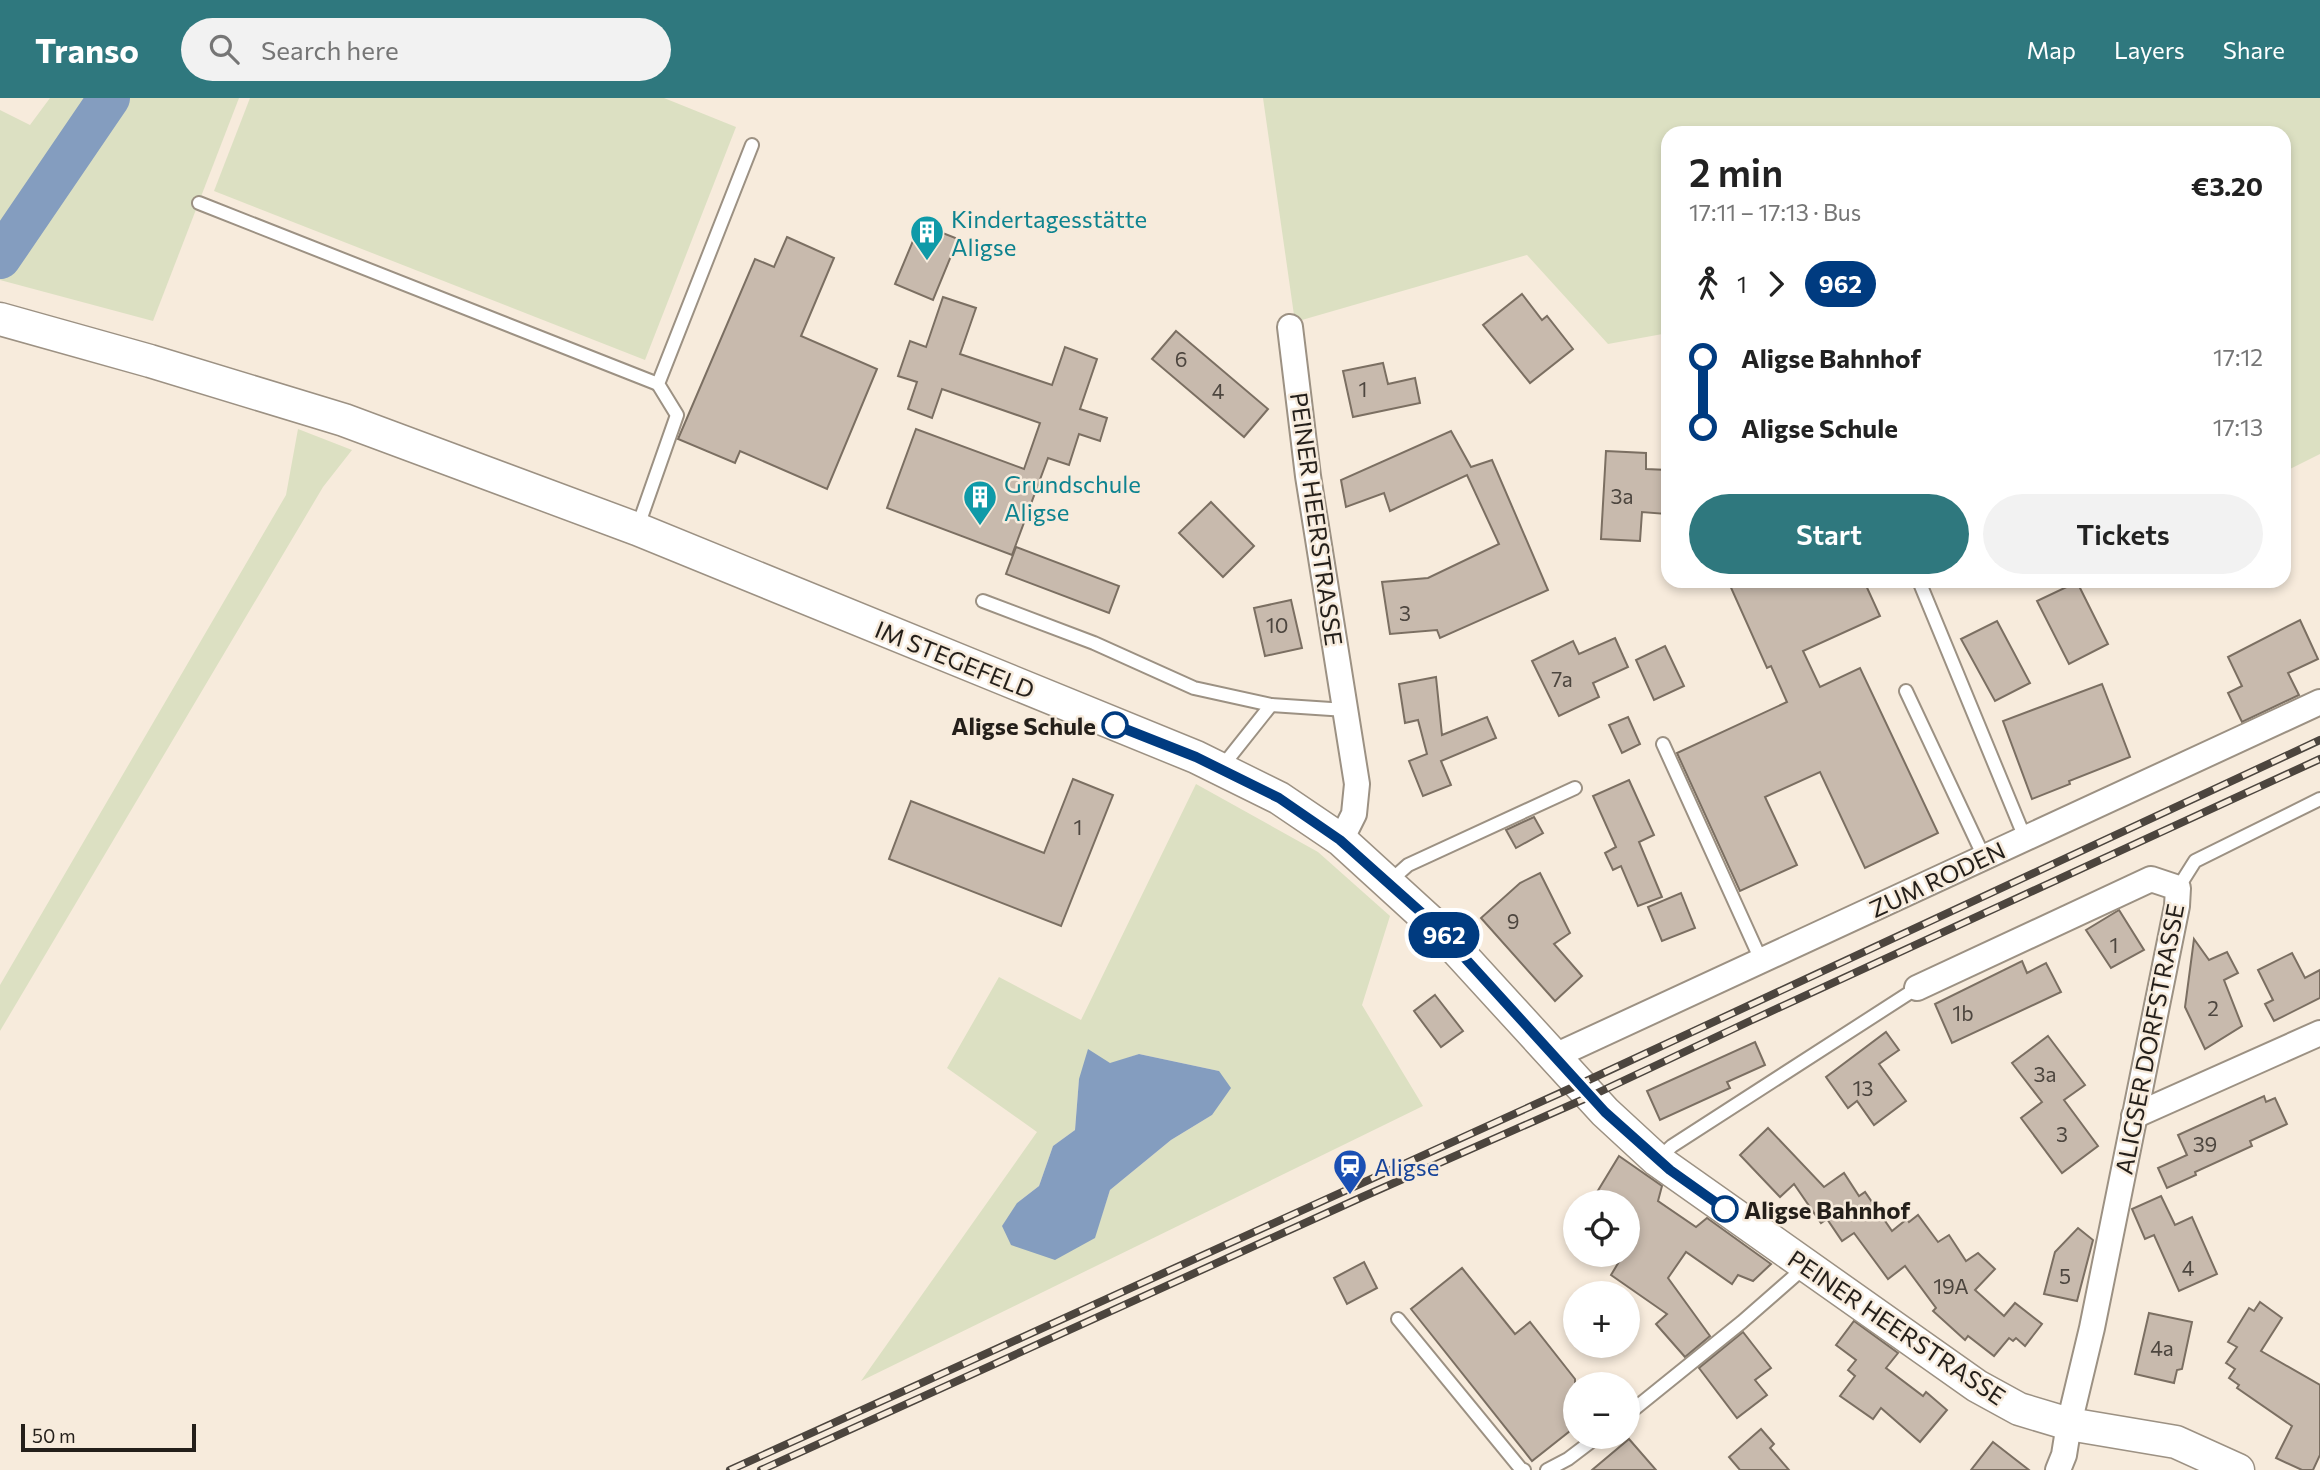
<!DOCTYPE html>
<meta charset="utf-8">
<style>
body{margin:0;font-family:Commissioner,sans-serif;background:#f2f2f2;color:#222;height:100vh;display:flex;flex-direction:column;font-size:26px;white-space:nowrap}
*{box-sizing:border-box;margin:0}
p{font-size:23px;color:#767676}
.icon{flex:none;width:38px;height:38px;fill:none;stroke:currentColor;stroke-width:2;stroke-linecap:round;stroke-linejoin:round}
.map{position:relative;flex:1;overflow:hidden}
.details{position:absolute;left:1661px;top:28px;width:630px;height:462px;display:flex;flex-direction:column;background:#fff;border-radius:21px;box-shadow:0 4px 10px #0003}
.details>*{flex:none}
.badge{padding:0 14px;border-radius:23px;font-size:24px;line-height:46px}
.controls{position:absolute;left:1563px;top:1092px;display:grid;gap:14px}
.controls a{display:grid;place-items:center;width:77px;height:77px;border-radius:50%;background:#fff;box-shadow:0 4px 10px #0003;font-size:35px}
.scale{position:absolute;left:21px;bottom:18px;width:175px;box-sizing:border-box;padding-left:7px;border:4px solid #241f1a;border-top:0;font-size:19px;line-height:24px;white-space:nowrap;color:#241f1a;-webkit-text-stroke:5px #f7ebdc;paint-order:stroke}
.map>.badge{position:absolute;translate:-50% -50%;box-shadow:0 0 0 4px #fff}
.legs{display:flex;align-items:center;gap:10px;height:77px;padding:0 28px;font-size:23px}
.legs p{margin-inline-start:auto}
.headline{display:flex;align-items:center;justify-content:space-between;height:119px;padding:0 28px}
h1{font-size:38px;font-weight:600;line-height:52px}
.primary-button{display:flex;gap:14px;margin-top:auto;padding:14px 28px}
.primary-button a{flex:1;height:80px;border-radius:42px;background:#2f787e;color:#fff;font-size:28px;font-weight:600;line-height:80px;text-align:center}
.primary-button a+a{background:#f2f2f2;color:#222}
ul{padding:0 28px;list-style:none}
li{display:flex;align-items:center;gap:24px;height:70px;font-size:26px}
li i{display:grid;place-items:center;width:10px;height:100%;margin:0 9px;background:currentColor}
li i::after{content:'';width:18px;height:18px;margin:-9px;border:5px solid;border-radius:50%;background:#fff}
li p{margin-inline-start:auto}
li:first-child i{background:linear-gradient(#0000 50%,currentColor 0)}
li:last-child i{background:linear-gradient(currentColor 50%,#0000 0)}
header{display:flex;align-items:center;gap:42px;box-sizing:border-box;height:98px;padding:0 35px;background:#2f787e;color:#fff}
header strong{font-size:33px}
nav{display:flex;gap:38px;margin-inline-start:auto;font-size:24px}
.search{width:490px;height:63px;background:#f2f2f2;display:flex;align-items:center;gap:18px;box-sizing:border-box;padding:0 24px;border-radius:38px;color:#767676;font-size:26px}
.map>svg:first-child{display:block}
</style>
<header>
<strong>Transo</strong>
<div class="search"><svg class="icon" aria-label="search" viewBox="0 0 24 24"><circle cx="10" cy="10" r="6"/><path d="M15 15l6 6"/></svg>Search here</div>
<nav><a>Map</a><a>Layers</a><a>Share</a></nav>
</header>
<div class="map">
<svg width="2320" height="1372" viewBox="0 0 2320 1372">
<rect width="100%" height="100%" fill="#f7ebdc"/>
<g fill="#dce0c2" fill-rule="evenodd">
<path d="M50,0H95L0,138V12L30,27Z"/>
<path d="M119,0H239L153,223L0,182V176Z"/>
<path d="M250,0H664L736,29L645,262L214,93Z"/>
<path d="M1263,0H2320V356L2284,374V35H1668V235L1608,246L1527,157L1295,224Z"/>
<path d="M298,331L352,352L323,389L0,933V887L286,397Z"/>
<path d="M1196,686L1318,754L1390,818L1362,907L1423,1008L861,1283L1037,1034L947,970L999,879L1081,922ZM1139,956L1219,973L1212,1017L1171,1042L1110,1092L1094,1140L1017,1105L1039,1088L1053,1048L1075,1032L1079,981L1110,966Z"/>
</g>
<path fill="#849dbf" d="M1088,951L1110,965L1139,956L1219,973L1231,990L1212,1017L1171,1042L1110,1092L1095,1140L1055,1162L1011,1147L1002,1128L1017,1105L1039,1088L1053,1048L1075,1032L1079,981Z"/>
<g fill="none" stroke-linecap="round" stroke-linejoin="round">
<path stroke="#849dbf" stroke-width="42" d="M0,160L109,0"/>
</g>
<g fill="#c8baad" stroke="#7b6f62" stroke-width="2">
<path d="M920,126L958,141L933,202L895,186Z"/>
<path d="M787,139L834,160L801,238L877,271L827,391L740,353L735,365L678,341L755,161L774,169Z"/>
<path d="M1522,196L1542,222L1547,218L1573,251L1530,285L1483,227Z"/>
<path d="M943,199L976,210L960,256L1052,287L1065,249L1097,261L1080,311L1107,320L1100,343L1079,336L1069,367L1048,360L1012,457L887,410L916,331L1024,371L1040,325L942,291L932,320L908,311L917,284L898,278L910,243L926,249Z"/>
<path d="M1176,233L1268,311L1244,339L1152,261Z"/>
<path d="M1383,265L1388,286L1415,280L1420,305L1353,319L1343,273Z"/>
<path d="M1451,333L1471,369L1492,362L1548,492L1440,540L1437,532L1390,536L1382,484L1428,480L1499,446L1467,377L1390,413L1384,395L1346,409L1341,382Z"/>
<path d="M1606,353L1646,355V371L1668,372L1666,416L1642,414L1640,443L1601,441Z"/>
<path d="M1211,404L1254,448L1223,479L1179,435Z"/>
<path d="M1016,449L1119,488L1109,515L1006,476Z"/>
<path d="M1728,483H1864L1880,518L1803,553L1820,589L1860,570L1938,735L1865,770L1820,674L1765,699L1797,767L1740,793L1677,655L1787,604L1771,568L1767,570Z"/>
<path d="M2077,484L2108,546L2069,566L2037,503Z"/>
<path d="M1291,502L1302,550L1265,558L1254,510Z"/>
<path d="M2300,522L2318,561L2288,575L2299,597L2242,624L2228,595L2242,588L2228,559Z"/>
<path d="M1997,523L2030,585L1995,603L1961,541Z"/>
<path d="M1615,540L1628,569L1593,585L1599,599L1559,618L1532,563L1573,543L1579,556Z"/>
<path d="M1665,548L1684,588L1654,602L1636,562Z"/>
<path d="M1436,579L1442,637L1487,619L1496,640L1441,663L1451,687L1423,698L1409,663L1427,656L1418,622L1405,625L1399,586Z"/>
<path d="M2102,586L2130,659L2069,683L2070,686L2032,701L2003,623Z"/>
<path d="M1628,619L1640,646L1622,655L1609,627Z"/>
<path d="M1073,681L1113,697L1061,828L889,761L911,703L1044,755Z"/>
<path d="M1629,682L1654,737L1639,744L1662,799L1638,808L1621,768L1613,772L1605,755L1616,749L1593,698Z"/>
<path d="M1534,719L1543,735L1516,750L1506,732Z"/>
<path d="M1540,775L1570,835L1554,846L1582,878L1555,903L1481,820L1520,785Z"/>
<path d="M1681,795L1695,830L1662,843L1648,809Z"/>
<path d="M2119,812L2144,852L2111,870L2086,832Z"/>
<path d="M2194,841L2209,862L2227,854L2238,875L2224,882L2242,928L2205,951L2185,909Z"/>
<path d="M2292,855L2305,880L2320,872V900L2274,923L2265,906L2273,902L2258,872Z"/>
<path d="M2022,863L2027,875L2046,865L2061,894L1952,945L1935,906Z"/>
<path d="M1435,897L1463,933L1441,949L1414,913Z"/>
<path d="M1886,934L1899,952L1879,966L1906,1003L1874,1027L1857,1003L1848,1010L1826,979Z"/>
<path d="M2048,938L2085,987L2064,1002L2098,1048L2062,1075L2021,1020L2042,1004L2012,965Z"/>
<path d="M1755,944L1765,967L1727,984L1730,990L1660,1022L1647,993Z"/>
<path d="M2264,998L2266,1004L2275,1000L2287,1026L2250,1043L2252,1048L2195,1074L2196,1077L2167,1090L2158,1070L2187,1057L2178,1037Z"/>
<path d="M1768,1030L1824,1089L1844,1075L1859,1098L1865,1094L1892,1133L1907,1121L1909,1124L1918,1117L1938,1144L1949,1137L1966,1163L1978,1155L1995,1171L1975,1192L2004,1218L2015,1205L2042,1226L2025,1248L2016,1240L2013,1243L2009,1240L1994,1258L1968,1238L1965,1242L1933,1213L1936,1210L1905,1168L1888,1181L1854,1135L1842,1143L1827,1121L1821,1125L1794,1086L1780,1099L1740,1057Z"/>
<path d="M1619,1058L1662,1088L1658,1103L1696,1129L1707,1120L1771,1166L1753,1183L1738,1177L1732,1186L1686,1154L1668,1180L1710,1238L1685,1259L1656,1226L1667,1216L1611,1177L1623,1157H1628V1104H1591Z"/>
<path d="M2161,1098L2175,1127L2192,1119L2217,1176L2179,1193L2154,1137L2145,1141L2132,1111Z"/>
<path d="M2078,1130L2093,1142L2077,1203L2044,1196L2055,1154Z"/>
<path d="M1364,1164L1377,1190L1347,1206L1334,1180Z"/>
<path d="M1462,1170L1515,1236L1530,1224L1575,1281V1329L1532,1363L1411,1211Z"/>
<path d="M2260,1204L2282,1220L2261,1253L2320,1287V1357L2313,1372H2302L2276,1360L2292,1328L2237,1290L2239,1287L2229,1280L2235,1271L2226,1265L2237,1249L2228,1244L2249,1210L2254,1213Z"/>
<path d="M2149,1215L2192,1224L2182,1271L2177,1272L2174,1285L2135,1276Z"/>
<path d="M1854,1223L1898,1255L1886,1270L1923,1298L1926,1294L1947,1312L1920,1344L1881,1310L1873,1321L1840,1298L1855,1278L1848,1272L1856,1262L1836,1247Z"/>
<path d="M1743,1234L1771,1270L1755,1282L1767,1297L1737,1320L1699,1270Z"/>
<path d="M1761,1331L1774,1346L1770,1350L1789,1372H1740L1729,1359Z"/>
<path d="M1629,1341L1656,1372H1592Z"/>
<path d="M1993,1344L2029,1372H1971Z"/>
</g>
<g fill="none" stroke-linecap="round" stroke-linejoin="round">
<g stroke="#9c9183" stroke-width="16">
<g id="service">
<path d="M199,105L658,286"/>
<path d="M637,431L677,317L658,286L752,47"/>
<path d="M1919,483L2025,740"/>
<path d="M983,503L1094,545L1194,590L1271,607L1346,612"/>
<path d="M1906,593L1984,759"/>
<path d="M1663,646L1761,862"/>
<path d="M1221,670L1271,607"/>
<path d="M1389,784L1408,767L1575,690"/>
<path d="M2178,790L2195,763L2320,701"/>
<path d="M1658,1061L1672,1048L1917,890"/>
<path d="M1398,1221L1521,1371L1524,1372"/>
<path d="M1628,1316L1742,1224L1806,1168"/>
<path d="M1547,1372L1568,1361L1597,1339"/>
</g>
</g>
<g stroke="#9c9183" stroke-width="28">
<g id="minor">
<path d="M1290,229L1308,378L1357,686L1354,716L1341,742"/>
<path d="M1917,890L2151,781L2178,790L2177,808L2092,1230L2069,1326L2064,1357L2058,1372"/>
<path d="M1555,958L2320,604"/>
<path d="M2134,1018L2320,935"/>
</g>
</g>
<g stroke="#9c9183" stroke-width="35">
<path id="tertiary" d="M0,221L150,263L344,322L637,431L1196,659L1279,700L1341,742L1433,826L1605,1014L1657,1062L1977,1288L2019,1311L2069,1326L2176,1344L2238,1372"/>
</g>
<use href="#service" stroke="#fff" stroke-width="12"/>
<use href="#minor" stroke="#fff" stroke-width="24"/>
<use href="#tertiary" stroke="#fff" stroke-width="32"/>
<g stroke="#4c453e" stroke-width="8">
<g id="rail">
<path d="M730,1372L1580,986L2320,642"/>
<path d="M761,1372L1360,1100L1591,998L1750,923L2320,661"/>
</g>
</g>
<use href="#rail" stroke="#f7ebdc" stroke-width="5" stroke-dasharray="16" stroke-linecap="butt"/>
</g>
<g fill="none" stroke-linecap="round" stroke-linejoin="round">
<g stroke="#fff" stroke-width="16">
<path id="line-1" d="M1115,627L1196,659L1279,700L1340,742L1433,825L1605,1014L1670,1072L1725,1111"/>
</g>
<use href="#line-1" stroke="#003b80" stroke-width="10"/>
</g>
<defs>
<g id="building-pin" transform="scale(1.75)"><path d="M0 17L-7.5 6A9.5 9.5 0 1 1 7.5 6Z" fill="#0f9aa8" stroke="#f7ebdc"/><path d="M-4-6H4V6H1V3H-1V6H-4ZM-2.5-4.3h1.7v1.8h-1.7ZM.8-4.3h1.7v1.8H.8ZM-2.5-1h1.7V.8h-1.7ZM.8-1h1.7V.8H.8Z" fill="#fff"/></g>
<g id="station-pin" transform="scale(1.75)"><path d="M0 17L-7.5 6A9.5 9.5 0 1 1 7.5 6Z" fill="#1a4fb4" stroke="#f7ebdc"/><path d="M-3-6H3Q5-6 5-4V2Q5 4 3 4L4.5 6H3L1.5 4h-3L-3 6H-4.5L-3 4Q-5 4-5 2V-4Q-5-6-3-6ZM-3.5-4v3h7v-3ZM-3.5 1v1.5H-2V1ZM2 1v1.5H3.5V1Z" fill="#fff"/></g>
</defs>
<g fill-rule="evenodd">
<use href="#building-pin" x="927" y="134"/>
<use href="#building-pin" x="980" y="399"/>
<use href="#station-pin" x="1350" y="1068"/>
</g>
<g fill="#fff" stroke="#003b80" stroke-width="3.5">
<circle cx="1115" cy="627" r="12"/>
<circle cx="1725" cy="1111" r="12"/>
</g>
<g text-anchor="middle" dominant-baseline="central" stroke-width="5" stroke-linejoin="round" paint-order="stroke">
<g font-size="21" fill="#4d463f">
<text x="1181" y="260">6</text>
<text x="1363" y="290">1</text>
<text x="1218" y="292">4</text>
<text x="1622" y="397">3a</text>
<text x="1405" y="514">3</text>
<text x="1277" y="526">10</text>
<text x="1562" y="580">7a</text>
<text x="1078" y="728">1</text>
<text x="1513" y="822">9</text>
<text x="2114" y="846">1</text>
<text x="2213" y="909">2</text>
<text x="1963" y="914">1b</text>
<text x="2045" y="975">3a</text>
<text x="1863" y="989">13</text>
<text x="2062" y="1035">3</text>
<text x="2205" y="1045">39</text>
<text x="2188" y="1169">4</text>
<text x="2065" y="1177">5</text>
<text x="1951" y="1187">19A</text>
<text x="2162" y="1249">4a</text>
</g>
<g font-size="24" fill="#0d838f" stroke="#f7ebdc" text-anchor="start">
<text x="951" y="120">Kindertagesstätte<tspan x="951" dy="28">Aligse</tspan></text>
<text x="1004" y="385">Grundschule<tspan x="1004" dy="28">Aligse</tspan></text>
</g>
<g font-size="24" fill="#241f1a" stroke="#f7ebdc">
<text transform="translate(1317 421) rotate(82)">PEINER HEERSTRASSE</text>
<text transform="translate(955 561) rotate(22)">IM STEGEFELD</text>
<text transform="translate(1937 781) rotate(-25)">ZUM RODEN</text>
<text transform="translate(2149 941) rotate(-79)">ALIGSER DORFSTRASSE</text>
<text transform="translate(1897 1229) rotate(34)">PEINER HEERSTRASSE</text>
</g>
<g font-size="24" font-weight="bold" fill="#241f1a" stroke="#f7ebdc" text-anchor="end">
<text x="1096" y="627">Aligse Schule</text>
<text x="1744" y="1111" text-anchor="start">Aligse Bahnhof</text>
</g>
<g font-size="24" fill="#164399" stroke="#f7ebdc" text-anchor="start">
<text x="1374" y="1068">Aligse</text>
</g>
</g>
</svg>
<div class="controls">
<a><svg class="icon" aria-label="locate" viewBox="0 0 24 24"><circle cx="12" cy="12" r="6"/><path d="M12 2v4M12 18v4M2 12h4M18 12h4"/></svg></a>
<a>+</a>
<a>−</a>
</div>
<div class="scale">50 m</div>
<b class="badge" style="left:1444px;top:837px;background:#003b80;color:#fff">962</b>
<section class="details">
<div class="headline"><div><h1>2 min</h1><p>17:11 – 17:13 · Bus</p></div><b>€3.20</b></div>
<div class="legs"><svg class="icon" aria-label="walk" viewBox="0 0 24 24"><circle cx="13" cy="4" r="2"/><path d="M13 8l-2 6 4 7M11 14l-3 7M7 12l3-4h3l4 4"/></svg>1<svg class="icon" aria-label="forward" viewBox="0 0 24 24"><path d="M9 5l7 7-7 7"/></svg><b class="badge" style="background:#003b80;color:#fff">962</b></div>
<ul>
<li><i style="color:#003b80"></i><b>Aligse Bahnhof</b><p>17:12</p></li>
<li><i style="color:#003b80"></i><b>Aligse Schule</b><p>17:13</p></li>
</ul>
<div class="primary-button"><a>Start</a><a>Tickets</a></div>
</section>
</div>
